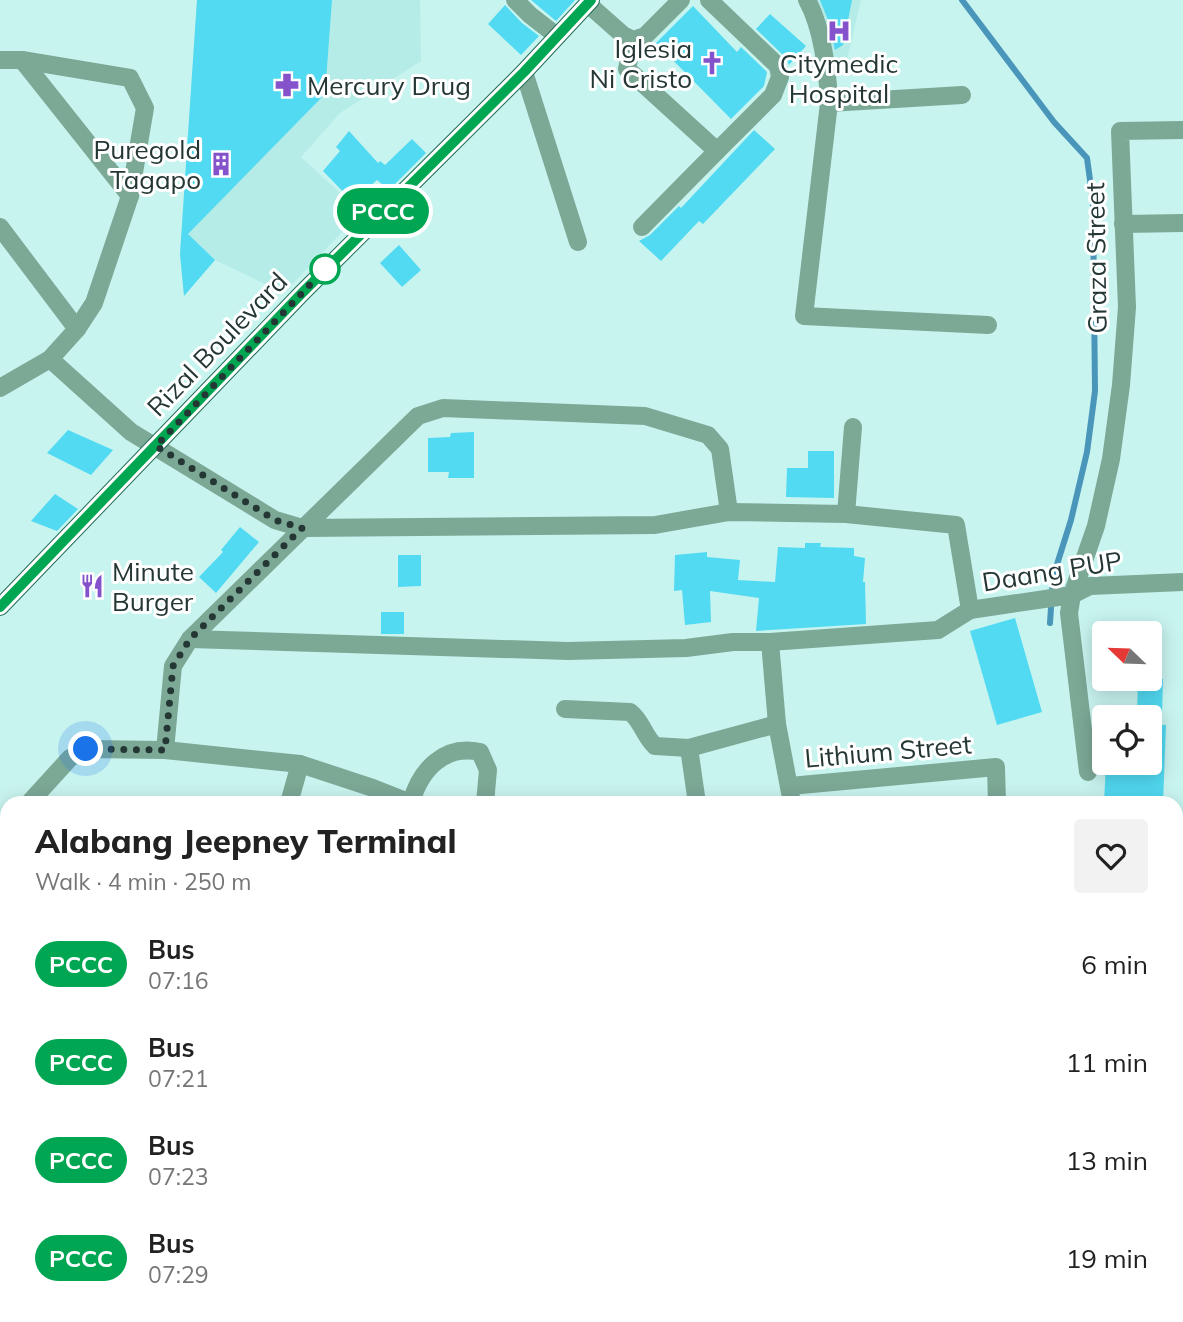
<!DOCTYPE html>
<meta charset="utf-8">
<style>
body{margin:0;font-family:Mulish,sans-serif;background:#f2f2f2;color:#222;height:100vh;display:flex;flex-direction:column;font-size:26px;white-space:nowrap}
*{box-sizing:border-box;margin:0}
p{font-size:23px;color:#767676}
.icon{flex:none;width:38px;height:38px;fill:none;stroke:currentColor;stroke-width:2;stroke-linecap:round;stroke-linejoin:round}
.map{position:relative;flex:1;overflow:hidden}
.side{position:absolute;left:0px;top:796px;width:1183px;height:527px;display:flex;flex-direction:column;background:#fff;border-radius:21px 21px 0 0;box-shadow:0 4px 18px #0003}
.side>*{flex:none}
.badge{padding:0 14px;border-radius:23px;font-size:24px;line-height:46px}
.needle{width:46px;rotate:293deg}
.tools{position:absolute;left:1092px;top:621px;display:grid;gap:14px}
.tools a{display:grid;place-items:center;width:70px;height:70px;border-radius:7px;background:#fff;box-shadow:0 4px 18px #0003;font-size:35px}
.you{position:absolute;width:35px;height:35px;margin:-18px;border:5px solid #fff;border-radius:50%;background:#1a73e8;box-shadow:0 0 0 10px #1a73e833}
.map>.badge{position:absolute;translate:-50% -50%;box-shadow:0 0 0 4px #fff}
.round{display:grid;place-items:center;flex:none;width:74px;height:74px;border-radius:7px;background:#f2f2f2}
.head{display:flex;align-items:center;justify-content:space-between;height:119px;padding:0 35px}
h1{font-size:33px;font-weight:800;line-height:52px}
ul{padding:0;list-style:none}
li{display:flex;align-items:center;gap:21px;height:98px;padding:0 35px}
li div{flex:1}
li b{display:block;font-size:26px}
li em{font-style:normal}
li .badge{min-width:77px;font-weight:700;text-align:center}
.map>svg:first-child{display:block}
</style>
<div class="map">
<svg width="1183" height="1322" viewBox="0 0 1183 1322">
<rect width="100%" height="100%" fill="#c8f4f0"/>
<g fill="#b5ece7">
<path d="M197,0H420L421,61L340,113L301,157L361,212L284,293L215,260L184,295L180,254Z"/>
<path d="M815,0H861L845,69L834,60Z"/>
</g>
<g fill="#97d29a">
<path d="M1176,917L1183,918V1322H1097L1068,1317L1067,1316H1176Z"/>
<path d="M632,1316H829V1322H631Z"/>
</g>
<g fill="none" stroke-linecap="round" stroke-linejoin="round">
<path stroke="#4996ba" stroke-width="6" d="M962,0L1054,122L1087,158L1093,202L1095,391L1087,452L1071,520L1053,577L1050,623"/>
</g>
<g fill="#51daf2">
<path d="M197,0H332L325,94L188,234L215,260L184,296L180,254Z"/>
<path d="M531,0H575L556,21Z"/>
<path d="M820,0H852L843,45L835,50L828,20Z"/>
<path d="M505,5L522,23L539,36L521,55L488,24Z"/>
<path d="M693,6L737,52L741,47L767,72L764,86L731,119L656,43Z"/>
<path d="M770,14L806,46L789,65L786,58L756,29Z"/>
<path d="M754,130L775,149L703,224L699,221L661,261L639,241L650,235L679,206L681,208Z"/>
<path d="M349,131L378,163L380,161L385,165L412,139L426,153L389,190L377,180L353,202L323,171L340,151L336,147Z"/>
<path d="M399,245L421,270L402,287L380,263Z"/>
<path d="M68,430L113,450L91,475L47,453Z"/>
<path d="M474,432V478H448L449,472H428V438L450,437L451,433Z"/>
<path d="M808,451H834V498L786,497L787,468H808Z"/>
<path d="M55,494L78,509L57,531L31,521Z"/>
<path d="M240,527L259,542L216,593L199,577L223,552L221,550Z"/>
<path d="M805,543H821L820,547L854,548V556L865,558L863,582H865L866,624L756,631L759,598L710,591L711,622L685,625L682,590L674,591L675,555L707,552V557L740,560L738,580L775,582L778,547L805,548Z"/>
<path d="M398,555H421V586L398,587Z"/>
<rect x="381" y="612" width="23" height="22"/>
<path d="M1015,618L1042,712L997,725L970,631Z"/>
<path d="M1138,679H1163L1162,717L1137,716Z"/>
<path d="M1150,724L1166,725L1163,803H1104L1106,763H1150Z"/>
</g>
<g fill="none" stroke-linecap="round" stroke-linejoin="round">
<g stroke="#7ca896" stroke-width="18">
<path d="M515,0L530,15L557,36"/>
<path d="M807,0C822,27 828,72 829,103L804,316L988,325"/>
<path d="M588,4L623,35L633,40L645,36L681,0"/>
<path d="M633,40L627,69L717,151L773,95L780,77L778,66L709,0"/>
<path d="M0,60H22L130,196L94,303L77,329"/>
<path d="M22,60L130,78L145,108L130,196"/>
<path d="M524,72L578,242"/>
<path d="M829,103L962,95"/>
<path d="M1123,224L1183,223"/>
<path d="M0,227L77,329L50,359L0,388"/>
<path d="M642,227L717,151"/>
<path d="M50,359L131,432L275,520L302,528L655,525L729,512L846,514L956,525L970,610"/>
<path d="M846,514L853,427"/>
<path d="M190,639L568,651L686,648L733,642H770L938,630L970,610L1072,595L1090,586L1183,582"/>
<path d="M770,642L777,724L792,803"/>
<path d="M565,709L630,712C642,721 644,736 655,746L689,748L777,724"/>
<path d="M689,748L697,803"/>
<path d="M165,750L173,666L190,639L418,416L443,408L645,416L708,435L720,449L729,512"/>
<path d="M1088,772L1069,613L1072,595L1096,526L1111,459L1121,385L1127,307L1120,131L1183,130"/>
<path d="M790,786L996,767L997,803"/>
<path d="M29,803L70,758L86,749L165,750L300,764L373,788L411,803"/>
<path d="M289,803L300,764"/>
<path d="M411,803C420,770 444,744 480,752L488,770L485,803"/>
<path d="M0,836L7,828"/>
<path d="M0,990L7,991"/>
<path d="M0,1130L7,1131"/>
<path d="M0,1260L7,1288"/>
<path d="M14,1316L15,1322"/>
<path d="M99,1322L120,1316"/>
<path d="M510,1322L534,1316"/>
<path d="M565,1322L566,1316"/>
<path d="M876,1322V1316"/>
</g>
<path stroke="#226c54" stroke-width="18" d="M0,607L302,293L524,72L591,0"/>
</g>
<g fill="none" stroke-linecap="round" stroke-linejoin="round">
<g stroke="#fff" stroke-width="16">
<path id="line" d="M0,607L302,293L524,72L591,0"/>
</g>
<use href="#line" stroke="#00a651" stroke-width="10"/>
<path stroke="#253735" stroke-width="7" stroke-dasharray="0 12.6" d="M86,749L165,750L173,666L190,639L302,528L275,520L156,446L325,269"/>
</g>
<defs>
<g id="hospital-bare" transform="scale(1.89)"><path d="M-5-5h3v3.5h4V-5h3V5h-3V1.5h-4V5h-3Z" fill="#8452cb" stroke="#fff" stroke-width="2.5" paint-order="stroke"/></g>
<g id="church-bare" transform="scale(1.89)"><path d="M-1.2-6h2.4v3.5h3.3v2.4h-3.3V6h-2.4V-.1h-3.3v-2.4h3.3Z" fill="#8452cb" stroke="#fff" stroke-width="2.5" paint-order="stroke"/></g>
<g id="pharmacy-bare" transform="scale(1.89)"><path d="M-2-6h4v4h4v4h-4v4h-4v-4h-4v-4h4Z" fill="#8452cb" stroke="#fff" stroke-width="2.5" paint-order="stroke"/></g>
<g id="building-bare" transform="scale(1.89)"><path d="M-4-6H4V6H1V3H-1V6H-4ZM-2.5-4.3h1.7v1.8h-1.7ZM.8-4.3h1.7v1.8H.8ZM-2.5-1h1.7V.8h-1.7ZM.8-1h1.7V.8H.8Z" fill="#8452cb" stroke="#fff" stroke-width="2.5" paint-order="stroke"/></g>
<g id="restaurant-bare" transform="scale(1.89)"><path d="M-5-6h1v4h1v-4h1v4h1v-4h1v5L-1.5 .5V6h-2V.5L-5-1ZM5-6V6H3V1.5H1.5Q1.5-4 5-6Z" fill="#8452cb" stroke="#fff" stroke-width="2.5" paint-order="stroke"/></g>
</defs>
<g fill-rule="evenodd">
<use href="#hospital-bare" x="839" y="31"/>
<use href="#church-bare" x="712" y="63"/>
<use href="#pharmacy-bare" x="287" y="85"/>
<use href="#building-bare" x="221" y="164"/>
<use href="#restaurant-bare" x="92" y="586"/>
</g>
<circle fill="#fff" stroke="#00a651" stroke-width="3.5" cx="325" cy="269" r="14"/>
<g text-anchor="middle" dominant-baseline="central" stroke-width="6" stroke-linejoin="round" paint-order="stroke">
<g font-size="26" fill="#253735" stroke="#fff" text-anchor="end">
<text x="692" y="48">Iglesia<tspan x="692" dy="30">Ni Cristo</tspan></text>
<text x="839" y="63" text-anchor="middle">Citymedic<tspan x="839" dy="30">Hospital</tspan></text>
<text x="307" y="85" text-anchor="start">Mercury Drug</text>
<text x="201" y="149">Puregold<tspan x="201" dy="30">Tagapo</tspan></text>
<text x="112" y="571" text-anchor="start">Minute<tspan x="112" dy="30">Burger</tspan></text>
</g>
<g font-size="26" fill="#253735" stroke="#fff">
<text transform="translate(1096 258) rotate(-91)">Graza Street</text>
<text transform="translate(217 344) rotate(-46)">Rizal Boulevard</text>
<text transform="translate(1052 571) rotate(-9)">Daang PUP</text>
<text transform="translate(888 751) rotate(-5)">Lithium Street</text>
</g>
</g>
</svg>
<div class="tools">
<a><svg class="needle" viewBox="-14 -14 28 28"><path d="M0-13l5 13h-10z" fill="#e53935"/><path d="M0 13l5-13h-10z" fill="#767676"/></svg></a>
<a><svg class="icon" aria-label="locate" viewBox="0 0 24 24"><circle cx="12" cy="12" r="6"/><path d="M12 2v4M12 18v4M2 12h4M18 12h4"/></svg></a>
</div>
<div class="you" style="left:86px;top:749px"></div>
<b class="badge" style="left:383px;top:211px;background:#00a651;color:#fff">PCCC</b>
<section class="side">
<div class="head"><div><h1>Alabang Jeepney Terminal</h1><p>Walk · 4 min · 250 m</p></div><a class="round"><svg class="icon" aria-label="heart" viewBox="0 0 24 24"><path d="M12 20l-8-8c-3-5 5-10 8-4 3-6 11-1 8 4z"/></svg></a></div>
<ul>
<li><span class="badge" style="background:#00a651;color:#fff">PCCC</span><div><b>Bus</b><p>07:16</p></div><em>6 min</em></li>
<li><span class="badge" style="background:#00a651;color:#fff">PCCC</span><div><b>Bus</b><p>07:21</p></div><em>11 min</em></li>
<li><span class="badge" style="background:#00a651;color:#fff">PCCC</span><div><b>Bus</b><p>07:23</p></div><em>13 min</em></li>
<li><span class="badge" style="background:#00a651;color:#fff">PCCC</span><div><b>Bus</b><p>07:29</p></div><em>19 min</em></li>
</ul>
</section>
</div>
